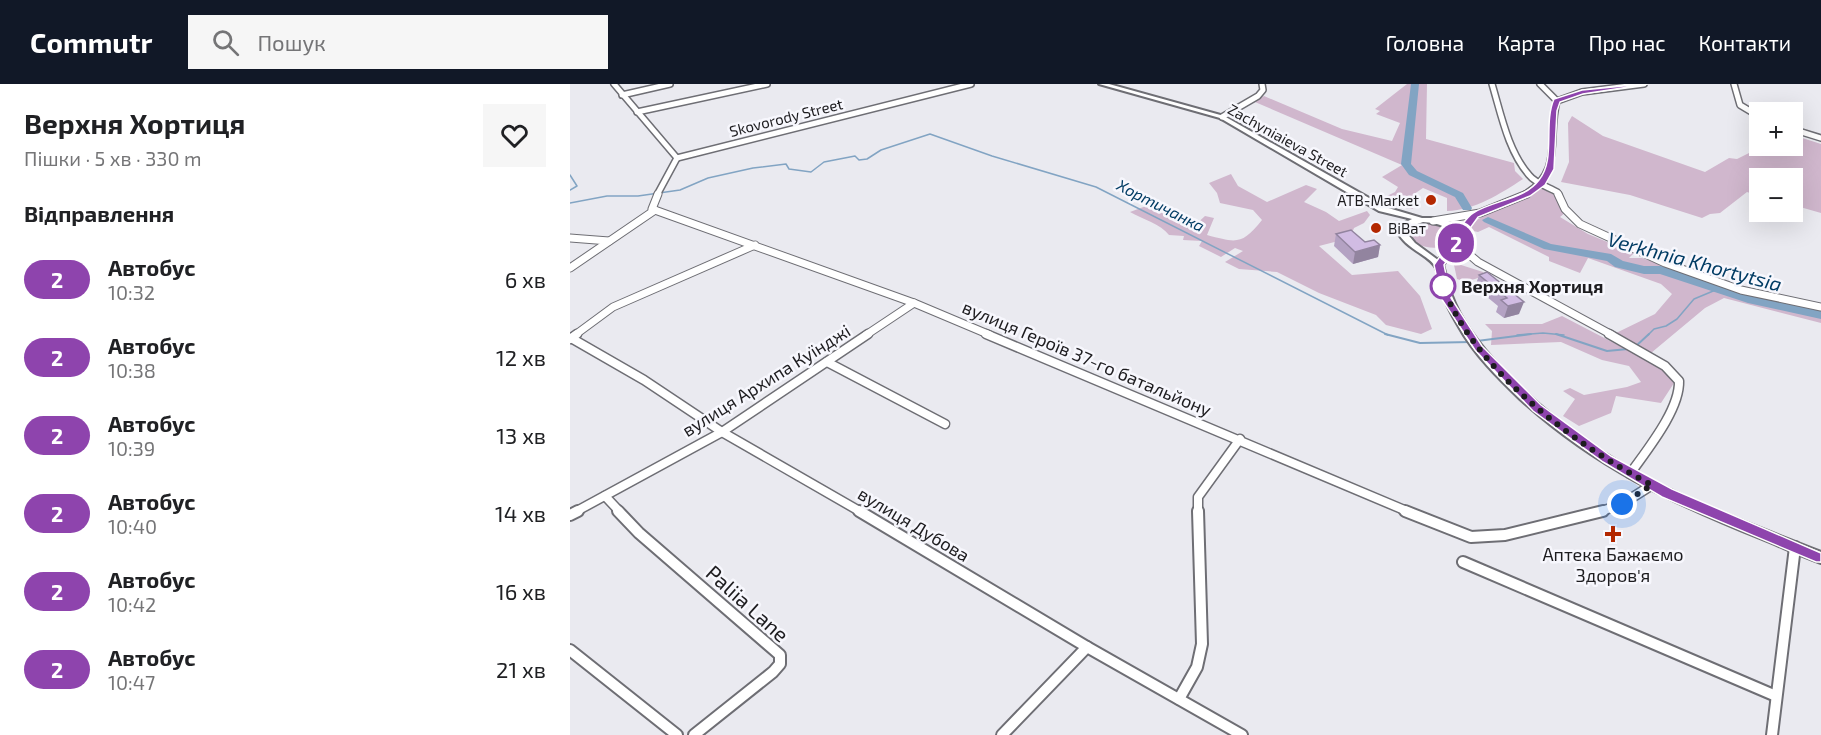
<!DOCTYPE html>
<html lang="uk">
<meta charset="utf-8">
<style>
body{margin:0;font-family:"Exo 2",sans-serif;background:#f6f6f6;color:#202124;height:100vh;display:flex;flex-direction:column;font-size:22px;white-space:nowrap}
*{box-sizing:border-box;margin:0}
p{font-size:20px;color:#757577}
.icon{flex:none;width:33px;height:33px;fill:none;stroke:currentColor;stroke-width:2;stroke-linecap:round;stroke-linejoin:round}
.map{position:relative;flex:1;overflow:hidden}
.side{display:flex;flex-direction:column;background:#fff;width:570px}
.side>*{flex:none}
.badge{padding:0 12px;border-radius:20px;font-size:21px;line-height:39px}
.fabs{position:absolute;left:1179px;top:18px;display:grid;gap:12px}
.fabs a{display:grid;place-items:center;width:54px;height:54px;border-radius:0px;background:#fff;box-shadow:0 6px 24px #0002;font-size:30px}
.you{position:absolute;width:30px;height:30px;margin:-15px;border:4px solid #fff;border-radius:50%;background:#1a73e8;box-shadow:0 0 0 9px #1a73e833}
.map>.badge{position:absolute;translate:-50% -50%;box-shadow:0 0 0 3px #fff}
h2{padding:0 24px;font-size:22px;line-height:54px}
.round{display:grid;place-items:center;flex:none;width:63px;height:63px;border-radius:0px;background:#f6f6f6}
.head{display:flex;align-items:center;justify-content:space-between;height:102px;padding:0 24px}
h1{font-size:28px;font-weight:700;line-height:45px}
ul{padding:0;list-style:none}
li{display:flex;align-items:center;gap:18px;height:78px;padding:0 24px}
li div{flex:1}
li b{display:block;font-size:22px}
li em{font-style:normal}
li .badge{min-width:66px;font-weight:700;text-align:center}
header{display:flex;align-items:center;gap:36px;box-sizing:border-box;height:84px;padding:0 30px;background:#111827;color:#fff}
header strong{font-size:28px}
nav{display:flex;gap:33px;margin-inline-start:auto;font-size:21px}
.search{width:420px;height:54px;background:#f6f6f6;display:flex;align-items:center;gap:15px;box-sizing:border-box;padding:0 21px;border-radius:0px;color:#757577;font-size:22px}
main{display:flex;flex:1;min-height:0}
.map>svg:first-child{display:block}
</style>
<header>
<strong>Commutr</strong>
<div class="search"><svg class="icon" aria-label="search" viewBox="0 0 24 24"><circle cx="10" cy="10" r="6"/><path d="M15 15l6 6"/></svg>Пошук</div>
<nav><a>Головна</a><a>Карта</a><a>Про нас</a><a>Контакти</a></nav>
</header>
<main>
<section class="side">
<div class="head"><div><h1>Верхня Хортиця</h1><p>Пішки · 5 хв · 330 m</p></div><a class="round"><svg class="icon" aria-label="heart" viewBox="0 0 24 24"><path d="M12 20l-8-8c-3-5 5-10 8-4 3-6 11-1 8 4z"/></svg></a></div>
<h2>Відправлення</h2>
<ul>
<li><span class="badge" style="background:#8e44ad;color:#fff">2</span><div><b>Автобус</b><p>10:32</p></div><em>6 хв</em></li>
<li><span class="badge" style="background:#8e44ad;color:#fff">2</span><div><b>Автобус</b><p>10:38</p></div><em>12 хв</em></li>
<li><span class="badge" style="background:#8e44ad;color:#fff">2</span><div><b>Автобус</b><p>10:39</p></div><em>13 хв</em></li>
<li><span class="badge" style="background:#8e44ad;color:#fff">2</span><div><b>Автобус</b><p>10:40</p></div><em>14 хв</em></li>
<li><span class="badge" style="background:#8e44ad;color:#fff">2</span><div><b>Автобус</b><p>10:42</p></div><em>16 хв</em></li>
<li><span class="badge" style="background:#8e44ad;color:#fff">2</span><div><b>Автобус</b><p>10:47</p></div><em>21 хв</em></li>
</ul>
</section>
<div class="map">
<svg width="1251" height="651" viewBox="0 0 1251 651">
<rect width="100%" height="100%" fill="#eaeaf0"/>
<g fill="#d0b7cd">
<path d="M837,0H857L856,55L944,79L945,87L953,95C930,110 905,126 877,127V114L853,104L844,110L843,125L820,122L809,116L825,108L828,103L812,93L832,81L685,18L694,12L772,45L822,57L830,39L806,30L810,27L805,25Z"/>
<path d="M1002,32L1033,52L1135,88L1159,74L1167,75L1193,62H1222L1223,51L1251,60V129L1223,121L1222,94H1190L1189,112L1177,108L1150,129L1140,130L1132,134L1060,111L991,98L999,78L998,39Z"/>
<path d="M661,90L668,102L697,118L736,101L747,105L734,118L756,128L769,137L797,127L800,131L794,139L784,144L780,154L749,162L782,191L828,187L850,212L862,245L851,250L816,241L806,231L749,209L707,188L669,185L655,178L673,167L665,164L651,173L629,162L632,157L613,156L614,152L599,151C591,140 572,135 560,128L576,122L623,143L635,132L644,134L637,151C667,159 672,161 692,136L683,126L650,119L647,109L639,99Z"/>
<path d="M971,104L990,114L997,127L990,133L1018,150L1064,169L1059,174H1072L1190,215L1251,228V239L1154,214L1135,224L1081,269L1046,249L1085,230L1102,210L1091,200L1018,174L1010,189L979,177V173L919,143L908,148L898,146L908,135Z"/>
<path d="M849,139C866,138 878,140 884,156C871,170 843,164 836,148L838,143Z"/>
<path d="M888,180L913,188L914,191C905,196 897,198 887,195L884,181Z"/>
<path d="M992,232L1092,284L1104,299L1091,319L1046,312L1041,329L1009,342L993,332L1005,315L993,307L1000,304L1014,311L1057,303L1071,298L1059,282L1032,276L991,258L921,261L922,247L915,240H972Z"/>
</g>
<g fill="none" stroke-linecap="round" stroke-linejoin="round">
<g stroke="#82a4c3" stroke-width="1.5">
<path d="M0,91L7,102L0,106"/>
<path d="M0,119L37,112H68L110,106L138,94L183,84L216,80L219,85L241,88L254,78L285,72L289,76L297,75L311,66L360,50L422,72L526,103L818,251"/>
<path d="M947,251L973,249L994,251"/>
<path d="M1078,251L1084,245L1096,242L1107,235L1124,215L1148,205"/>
</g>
<g stroke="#82a4c3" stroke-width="2">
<path d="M815,250L850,259L901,258"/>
<path d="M986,250L1037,267L1058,265"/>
<path d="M907,257L961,250"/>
<path d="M1066,262L1079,250"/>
</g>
<g fill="#82a4c3" fill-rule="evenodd">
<path d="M841,0H849L841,80L847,87L893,109L902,124L901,126H893L885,113L839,91L831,80Z"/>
<path d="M918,133L981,160L1041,170L1053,177L1074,182H1091L1186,213L1251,227V235L1178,219L1090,190H1074L1045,183L1037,177L974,165L914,138L912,136Z"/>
</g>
<g stroke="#6e6e74" stroke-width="8">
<g id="minor-far3">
<path d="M44,0L107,74L87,111"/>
<path d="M922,0C931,30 938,67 959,91C965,99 978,103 987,108L989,111"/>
<path d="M970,0L987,17"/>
<path d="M1164,0L1170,21L1190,33"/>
<path d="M52,11L100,0"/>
<path d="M67,28L197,0"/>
<path d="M652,33L688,12L693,6L692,0"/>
<path d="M1222,45L1251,54"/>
<path d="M107,74L401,0"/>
<path d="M954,111C994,88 977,54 987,17L1012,8L1074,0"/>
</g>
</g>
<g stroke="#6e6e74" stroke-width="9">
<g id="minor-far2">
<path d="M88,110L82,125L344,219L420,251"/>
<path d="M988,110L995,125L1010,140L1095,179L1171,206L1251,223"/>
<path d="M863,137L910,129L957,110"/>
<path d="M0,154L39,157"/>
<path d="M888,154L904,131"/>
<path d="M886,159L908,178L1042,251"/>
<path d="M0,184L85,126"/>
<path d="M5,251L43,223L185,161"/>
<path d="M296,251L344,219"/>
</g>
</g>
<g stroke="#6e6e74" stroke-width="11">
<g id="minor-far1">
<path d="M416,250L839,428"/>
<path d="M1039,250L1095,282L1109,297C1110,326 1076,367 1060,390"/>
<path d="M1,254L74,296L152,348L291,428"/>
<path d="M0,255L7,250"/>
<path d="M257,278L375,340"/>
<path d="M35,412L50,428"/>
<path d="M5,428L152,348L298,250"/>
<path d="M628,428V413L670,355"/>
<path d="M1029,428L1052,420L1082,401"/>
</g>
</g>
<g stroke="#6e6e74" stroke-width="14">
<g id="minor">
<path d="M48,427L69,449L210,571V580L203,588L124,651"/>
<path d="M289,427L517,563L672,651"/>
<path d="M835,427L901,453L935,451L1033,427"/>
<path d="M0,431L8,427"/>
<path d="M893,478L1206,612"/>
<path d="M0,566L107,651"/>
<path d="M609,615L627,583L632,560L628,427"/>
<path d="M432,651L517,563"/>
<path d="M1202,651L1225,463"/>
</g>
</g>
<g stroke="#6e6e74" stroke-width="4">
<path id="major" d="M529,0H539L654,32L815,123L852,134H863L876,137L884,141L889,147L892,157L873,181C876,191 878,202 882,212C892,240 913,265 933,286C977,332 1031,371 1087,399C1140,426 1196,446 1251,468V479C1231,472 1212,463 1192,455C1100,418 1025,383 950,315C928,294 904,270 889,243C883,233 876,221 873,210C870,202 869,192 866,184C860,171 835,165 827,147C831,141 835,138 842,135L809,127L650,34ZM853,138C867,139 880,141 884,157L868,176L845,159L835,147L839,143Z"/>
</g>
<use href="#minor-far3" stroke="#fff" stroke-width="5"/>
<use href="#minor-far2" stroke="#fff" stroke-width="7"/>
<use href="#minor-far1" stroke="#fff" stroke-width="8"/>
<use href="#minor" stroke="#fff" stroke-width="10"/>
<use href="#major" fill="#fff" fill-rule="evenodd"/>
</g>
<g fill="#b4a2c3">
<path d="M766,150L810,161L808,173L783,180L764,162Z"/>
<path d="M917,188L949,230L934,234L926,228L928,222L905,203L909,191Z"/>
</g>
<g fill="#92849f">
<path d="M810,161L808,173L783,180L785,168Z"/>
<path d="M954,218L949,230L934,234L938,222Z"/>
</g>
<g fill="#d1bce3" stroke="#92849f" stroke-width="1.5">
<path d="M781,146L795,158L804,156L810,161L785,168L766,150Z"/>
<path d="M917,188L954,218L938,222L931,216L937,214L909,191Z"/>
</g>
<path fill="#8e44ad" stroke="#fff" stroke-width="1.5" d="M1078,0L1013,10L990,18L987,27L984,85L975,101L960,112L908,133L874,181L881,214L912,262L971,321L1041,372L1102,405L1251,469V478H1246L1092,413L1033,378L963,327L905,266L871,214L864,181C872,170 893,135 903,129C923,116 954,116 969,96C986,75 973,40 984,15L1012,6L1074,0Z"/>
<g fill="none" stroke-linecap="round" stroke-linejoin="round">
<path stroke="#1d1c1f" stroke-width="6" stroke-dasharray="0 10.8" d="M873,202L871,196C897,281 1006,362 1082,401L1052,420"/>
</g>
<g fill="#b32700" stroke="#f7f7fd" stroke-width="2">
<circle cx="861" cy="116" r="6"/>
<circle cx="806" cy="144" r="6"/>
<path d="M1040 441h6v6h6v6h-6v6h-6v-6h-6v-6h6z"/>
</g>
<circle fill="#fff" stroke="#8e44ad" stroke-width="3" cx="873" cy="202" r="12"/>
<g text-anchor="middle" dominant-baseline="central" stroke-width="5" stroke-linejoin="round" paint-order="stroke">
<g font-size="15" fill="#1d1c1f" stroke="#f7f7fd">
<text transform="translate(216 33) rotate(-14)">Skovorody Street</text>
<text transform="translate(718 56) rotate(29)">Zachyniaieva Street</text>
</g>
<g font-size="15" fill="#1d1c1f" stroke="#f7f7fd" text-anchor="end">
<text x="849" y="116">ATB-Market</text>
<text x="818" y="144" text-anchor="start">ВіВат</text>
</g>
<g font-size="16" font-style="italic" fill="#003b63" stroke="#f7f7fd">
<text transform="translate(591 121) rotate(27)">Хортичанка</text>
</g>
<g font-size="18" font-weight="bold" fill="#1d1c1f" stroke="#f7f7fd" text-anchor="start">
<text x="891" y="202">Верхня Хортиця</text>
</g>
<g font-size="18" fill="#1d1c1f" stroke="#f7f7fd">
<text transform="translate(517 274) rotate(23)">вулиця Героїв 37-го батальйону</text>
<text transform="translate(196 296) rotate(-32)">вулиця Архипа Куїнджі</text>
<text transform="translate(344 440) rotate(31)">вулиця Дубова</text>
</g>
<g font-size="18" fill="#1d1c1f" stroke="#f7f7fd">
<text x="1043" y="470">Аптека Бажаємо<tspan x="1043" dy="21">Здоров'я</tspan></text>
</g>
<g font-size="20" font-style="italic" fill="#003b63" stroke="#f7f7fd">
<text transform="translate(1125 177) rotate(15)">Verkhnia Khortytsia</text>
</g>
<g font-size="21" fill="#1d1c1f" stroke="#f7f7fd">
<text transform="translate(178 519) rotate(42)">Paliia Lane</text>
</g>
</g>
</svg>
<div class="fabs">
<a>+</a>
<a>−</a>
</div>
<div class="you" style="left:1052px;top:420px"></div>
<b class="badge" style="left:886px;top:159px;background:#8e44ad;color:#fff">2</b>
</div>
</main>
